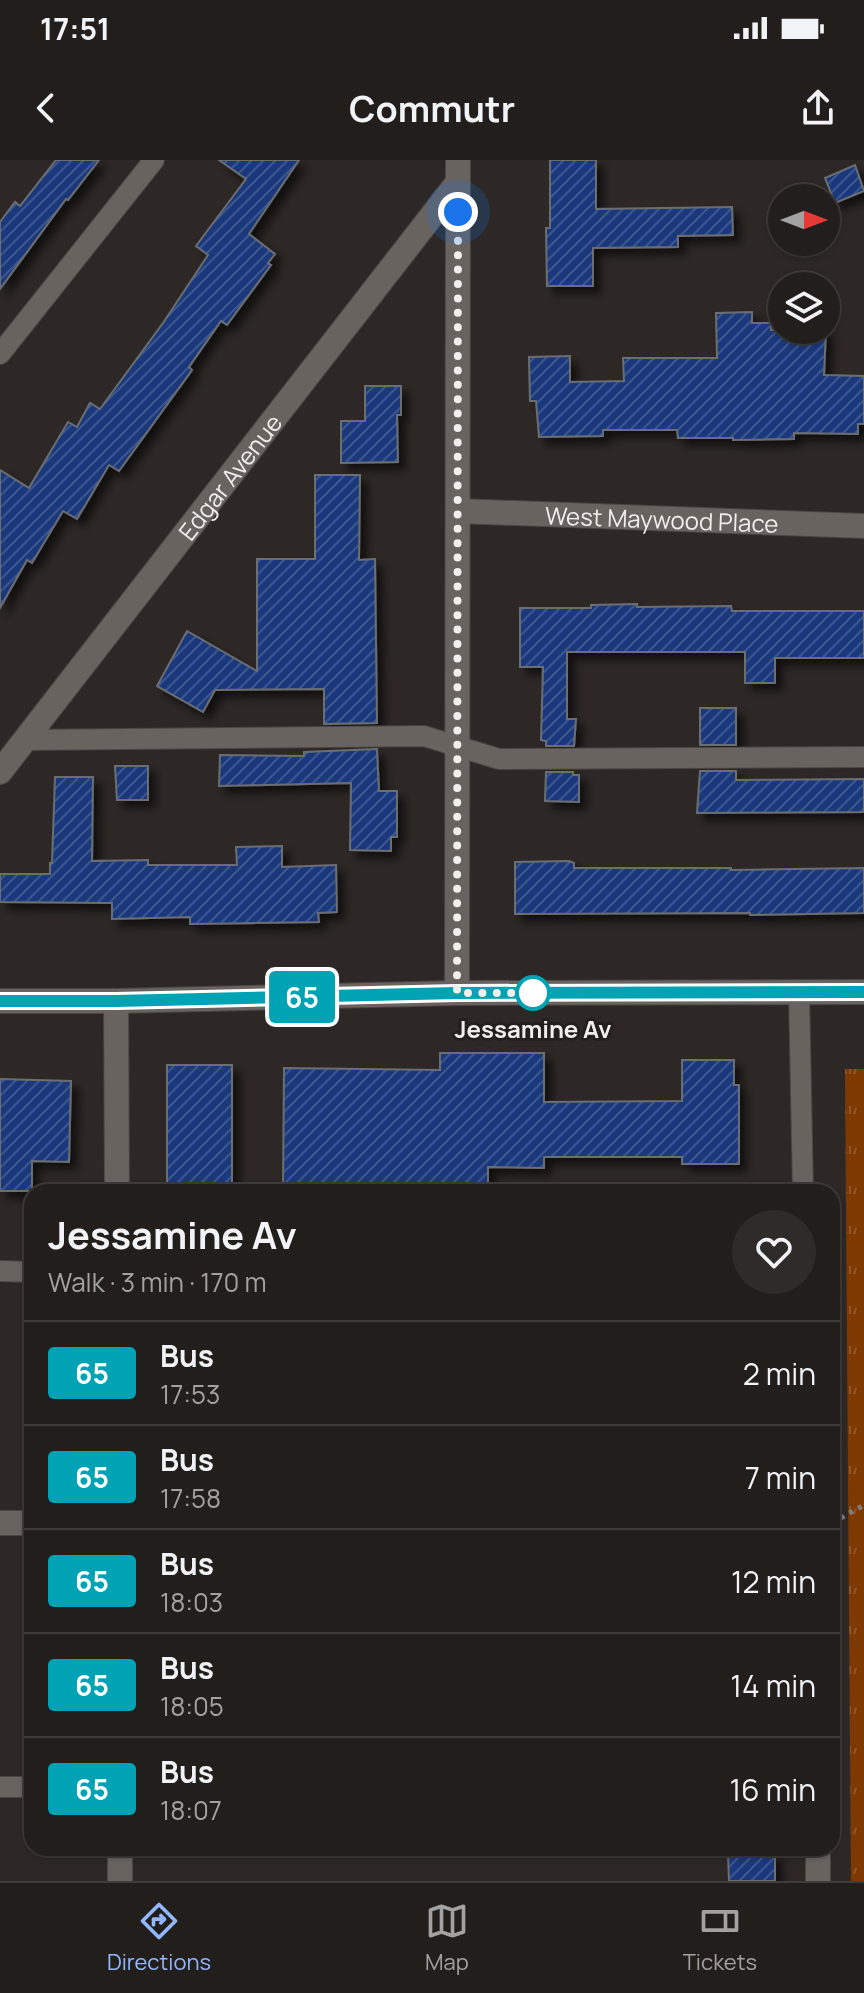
<!DOCTYPE html>
<meta charset="utf-8">
<style>
body{margin:0;font-family:Manrope,sans-serif;background:#2e2b29;color:#f1f3f6;height:100vh;display:flex;flex-direction:column;font-size:30px;white-space:nowrap}
*{box-sizing:border-box;margin:0}
p{font-size:26px;color:#a2a2a3}
.icon{flex:none;width:44px;height:44px;fill:none;stroke:currentColor;stroke-width:2;stroke-linecap:round;stroke-linejoin:round}
.map{position:relative;flex:1;overflow:hidden}
.side{position:absolute;left:24px;top:1024px;width:816px;height:672px;display:flex;flex-direction:column;background:#221e1c;border-radius:24px;box-shadow:0 2px 6px #0004,0 0 0 2px #3f3c3b}
.side>*{flex:none}
.badge{padding:0 16px;border-radius:6px;font-size:28px;line-height:52px}
.needle{width:52px;rotate:90deg}
.controls{position:absolute;left:768px;top:24px;display:grid;gap:16px}
.controls a{display:grid;place-items:center;width:72px;height:72px;border-radius:50%;background:#221e1c;box-shadow:0 2px 6px #0004,0 0 0 2px #3f3c3b;font-size:40px}
.you{position:absolute;width:40px;height:40px;margin:-20px;border:6px solid #fff;border-radius:50%;background:#1a73e8;box-shadow:0 0 0 12px #1a73e833}
.map>.badge{position:absolute;translate:-50% -50%;box-shadow:0 0 0 4px #fff}
.round{display:grid;place-items:center;flex:none;width:84px;height:84px;border-radius:42px;background:#2e2b29}
.head{display:flex;align-items:center;justify-content:space-between;height:136px;padding:0 24px}
h1{font-size:38px;font-weight:700;line-height:60px}
ul{padding:0;list-style:none}
li{display:flex;align-items:center;gap:24px;height:104px;padding:0 24px;border-top:2px solid #3f3c3b}
li div{flex:1}
li b{display:block;font-size:30px}
li em{font-style:normal}
li .badge{min-width:88px;font-weight:700;text-align:center}
.status{display:flex;justify-content:space-between;align-items:center;height:56px;padding:0 40px;background:#221e1c;direction:ltr}
.status svg{height:22px;fill:currentColor}
header{display:flex;justify-content:space-between;align-items:center;height:104px;padding:0 24px;background:#221e1c;font-size:36px;font-weight:700}
.tabs{display:flex;justify-content:space-around;align-items:center;height:112px;border-top:2px solid #3f3c3b;background:#221e1c;font-size:22px;color:#a2a2a3}
.tabs a{display:grid;justify-items:center;gap:4px}
.tabs .on{color:#93b7fd}
.map>svg:first-child{display:block}
</style>
<div class="status"><b>17:51</b><svg viewBox="0 0 49 12"><path d="M0 12V9h3v3zM5 12V6h3v6zM10 12V3h3v9zM15 12V0h3v12zM26 1h20v11H26zM47 4h2v5h-2z"/></svg></div>
<header><svg class="icon" aria-label="back" viewBox="0 0 24 24"><path d="M15 5l-7 7 7 7"/></svg>Commutr<svg class="icon" aria-label="share" viewBox="0 0 24 24"><path d="M12 15V3M7 8l5-5 5 5M5 13v7h14v-7"/></svg></header>
<div class="map">
<svg width="864" height="1721" viewBox="0 0 864 1721">
<defs>
<pattern id="grass-tufts" width="24" height="20" patternUnits="userSpaceOnUse" patternTransform="scale(2)"><rect width="24" height="20" fill="#7e3902"/><path d="M3 7l-1-3M5 7V3M7 7l1-3M15 17l-1-3M17 17v-4M19 17l1-3" fill="none" stroke="#915627"/></pattern>
<pattern id="building-hatch" width="6" height="6" patternUnits="userSpaceOnUse" patternTransform="scale(2)"><rect width="6" height="6" fill="#1a397b"/><path d="M-1 1l2-2M0 6l6-6M5 7l2-2" fill="none" stroke="#3c568e"/></pattern>
<filter id="shadow"><feDropShadow dx="7" dy="7" stdDeviation="4" flood-color="#0009"/></filter>
</defs>
<rect width="100%" height="100%" fill="#2d2826"/>
<path fill="url(#grass-tufts)" d="M845,909H864V1721H851Z"/>
<g fill="url(#building-hatch)" stroke="#6b6e73" stroke-width="2" filter="url(#shadow)">
<path d="M56,0H99L68,40L66,39L0,129V62L15,42L20,46Z"/>
<path d="M219,0H299L249,74L275,94L268,103L271,105L227,165L221,161L189,207L192,210L119,311L109,305L77,359L63,351L32,403L27,400L0,448V310L29,328L68,262L77,267L90,243L100,249L163,163L208,95L196,86L246,19Z"/>
<path d="M550,0H596V49L732,47L733,75L678,76V87L593,88V126H547L546,68H550Z"/>
<path d="M855,5L864,31L835,43L825,18Z"/>
<path d="M752,152V163H771V170H826L824,215L864,216V264H858V274L794,273V279L733,280V278H678L677,270H603V276L539,277L536,241H530L529,197L570,196V222L624,221L623,198H717L716,153Z"/>
<path d="M365,226H401V255H397L398,302L341,303V261H365Z"/>
<path d="M315,315H360L359,400L375,399L377,563L324,564V529L215,530L203,552L157,526L187,471L257,511V399H315Z"/>
<path d="M637,444V447L731,446L732,451H864V498H775V523H745V492H567V559H576L574,586H546V581L541,580L543,507H520V448H591V445Z"/>
<rect x="700" y="548" width="36" height="37"/>
<path d="M377,589L379,631H397V677H391V691L350,690L351,623L219,626L220,595L304,596V592Z"/>
<path d="M115,606H148V640H117Z"/>
<path d="M700,611H736V620L864,619V652L697,653Z"/>
<path d="M546,612H573V615H579V642L545,641Z"/>
<path d="M55,617H93L92,701L148,700V705H237L236,687L282,686V707L336,705L337,752L318,753L319,762L190,764V757L112,759V743L0,742V714H50V703H52Z"/>
<path d="M569,701L574,703V708H731V710L864,708V753L750,755V753L515,754V702Z"/>
<path d="M440,893H544V942L682,941V900H734V925H739V1004H682V997H544V1008L488,1007V1032H283L284,908L440,910Z"/>
<rect x="167" y="905" width="65" height="125"/>
<path d="M0,919L71,921L69,1002L32,1001V1031H0Z"/>
<path d="M728,1694H775V1721H729Z"/>
</g>
<g fill="none" stroke-linecap="round" stroke-linejoin="round">
<g stroke="#4a4644" stroke-width="22">
<g id="service">
<path d="M0,194L154,0"/>
<path d="M24,580L424,576L499,599L864,597"/>
<path d="M799,832L803,1032"/>
<path d="M0,1111L32,1112"/>
<path d="M0,1627H31"/>
</g>
</g>
<g stroke="#4a4644" stroke-width="26">
<g id="minor">
<path id="s1" d="M458,351L864,366"/>
<path id="s2" d="M0,612L458,22"/>
<path d="M457,833L458,0"/>
<path d="M116,841L117,1032"/>
<path d="M0,1363H32"/>
<path d="M120,1688V1721"/>
<path d="M818,1688V1721"/>
</g>
</g>
<g stroke="#4a4644" stroke-width="26">
<path id="secondary" d="M0,841H116L457,833L864,832"/>
</g>
<path stroke="#807c7a" stroke-width="5" stroke-dasharray="4 6" stroke-linecap="butt" d="M832,1363L864,1345"/>
<use href="#service" stroke="#696360" stroke-width="20"/>
<use href="#minor" stroke="#696360" stroke-width="24"/>
<use href="#secondary" stroke="#696360" stroke-width="24"/>
</g>
<g fill="none" stroke-linecap="round" stroke-linejoin="round">
<g stroke="#fff" stroke-width="18">
<path id="line" d="M0,841H116L457,833L864,832"/>
</g>
<use href="#line" stroke="#00a3b4" stroke-width="12"/>
<path stroke="#f1eeec" stroke-width="8" stroke-dasharray="0 14.4" d="M458,52L457,833H533"/>
</g>
<circle fill="#fff" stroke="#00a3b4" stroke-width="4" cx="533" cy="833" r="16"/>
<g text-anchor="middle" dominant-baseline="central" stroke-width="6" stroke-linejoin="round" paint-order="stroke">
<g font-size="24" fill="#f1eeec" stroke="#231f1c">
<text stroke="none"><textPath href="#s2" startOffset="374">Edgar Avenue</textPath></text>
<text stroke="none"><textPath href="#s1" startOffset="204">West Maywood Place</textPath></text>
</g>
<g font-size="24" font-weight="bold" fill="#f1eeec" stroke="#231f1c">
<text x="533" y="868">Jessamine Av</text>
</g>
</g>
</svg>
<div class="controls">
<a><svg class="needle" viewBox="-14 -14 28 28"><path d="M0-13l5 13h-10z" fill="#e53935"/><path d="M0 13l5-13h-10z" fill="#a2a2a3"/></svg></a>
<a><svg class="icon" aria-label="layers" viewBox="0 0 24 24"><path d="M12 4l9 5-9 5-9-5zM3 14l9 5 9-5"/></svg></a>
</div>
<div class="you" style="left:458px;top:52px"></div>
<b class="badge" style="left:302px;top:837px;background:#00a3b4;color:#fff">65</b>
<section class="side">
<div class="head"><div><h1>Jessamine Av</h1><p>Walk · 3 min · 170 m</p></div><a class="round"><svg class="icon" aria-label="heart" viewBox="0 0 24 24"><path d="M12 20l-8-8c-3-5 5-10 8-4 3-6 11-1 8 4z"/></svg></a></div>
<ul>
<li><span class="badge" style="background:#00a3b4;color:#fff">65</span><div><b>Bus</b><p>17:53</p></div><em>2 min</em></li>
<li><span class="badge" style="background:#00a3b4;color:#fff">65</span><div><b>Bus</b><p>17:58</p></div><em>7 min</em></li>
<li><span class="badge" style="background:#00a3b4;color:#fff">65</span><div><b>Bus</b><p>18:03</p></div><em>12 min</em></li>
<li><span class="badge" style="background:#00a3b4;color:#fff">65</span><div><b>Bus</b><p>18:05</p></div><em>14 min</em></li>
<li><span class="badge" style="background:#00a3b4;color:#fff">65</span><div><b>Bus</b><p>18:07</p></div><em>16 min</em></li>
</ul>
</section>
</div>
<nav class="tabs">
<a class="on"><svg class="icon" aria-label="directions" viewBox="0 0 24 24"><path d="M12 3l9 9-9 9-9-9zM9 14v-3h6M13 9l2 2-2 2"/></svg>Directions</a>
<a><svg class="icon" aria-label="map" viewBox="0 0 24 24"><path d="M3 6l6-2 6 2 6-2v14l-6 2-6-2-6 2zM9 4v14M15 6v14"/></svg>Map</a>
<a><svg class="icon" aria-label="tickets" viewBox="0 0 24 24"><path d="M3 7h18v10H3zM15 7v10"/></svg>Tickets</a>
</nav>
